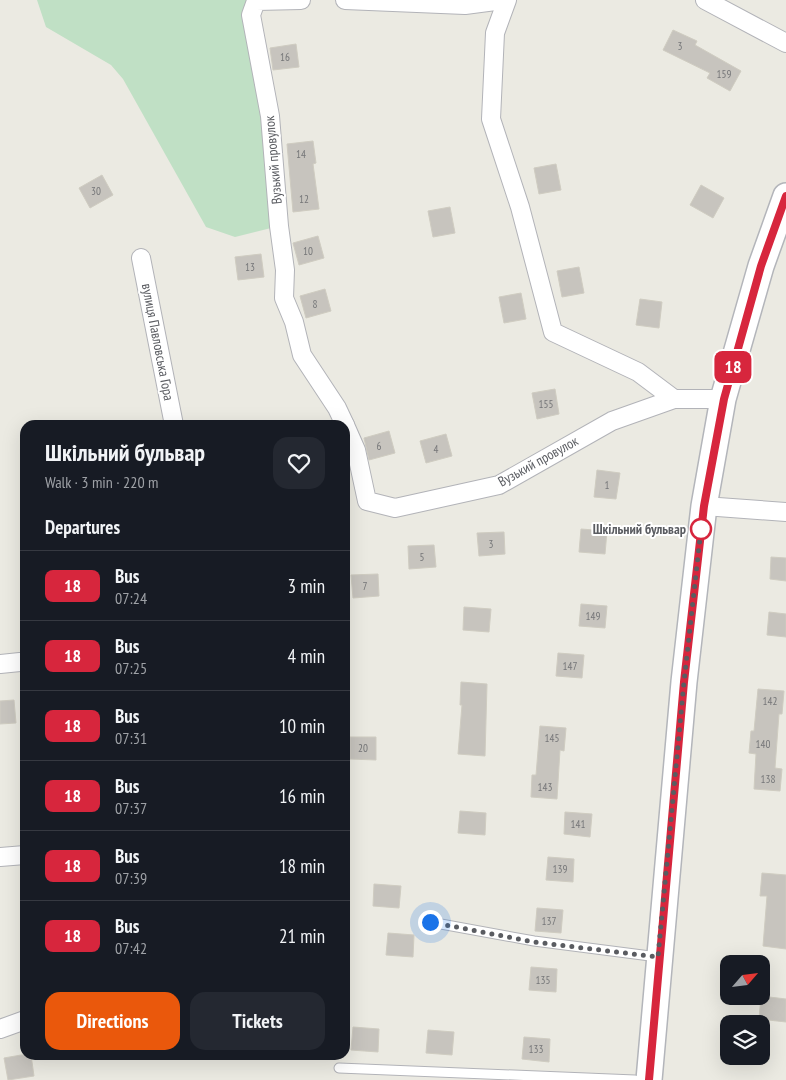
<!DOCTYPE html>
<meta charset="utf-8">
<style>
body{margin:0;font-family:"PT Sans Narrow",sans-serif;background:#242831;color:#f1f3f6;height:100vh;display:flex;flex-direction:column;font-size:19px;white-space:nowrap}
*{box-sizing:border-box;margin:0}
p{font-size:16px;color:#9ea1a6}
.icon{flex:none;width:28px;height:28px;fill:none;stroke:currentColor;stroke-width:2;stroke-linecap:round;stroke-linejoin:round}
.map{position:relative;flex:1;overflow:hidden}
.panel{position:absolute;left:20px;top:420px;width:330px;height:640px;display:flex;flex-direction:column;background:#171b24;border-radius:15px;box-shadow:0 5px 20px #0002}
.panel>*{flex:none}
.badge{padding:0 10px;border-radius:8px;font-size:18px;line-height:32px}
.needle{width:32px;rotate:62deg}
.fabs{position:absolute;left:720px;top:955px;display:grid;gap:10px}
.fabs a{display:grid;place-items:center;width:50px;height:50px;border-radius:10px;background:#171b24;box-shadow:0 5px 20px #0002;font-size:25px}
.you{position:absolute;width:25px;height:25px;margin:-12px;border:4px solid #fff;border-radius:50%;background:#1a73e8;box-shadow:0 0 0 8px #1a73e833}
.map>.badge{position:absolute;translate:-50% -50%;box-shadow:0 0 0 2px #fff}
h2{padding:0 25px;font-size:19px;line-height:45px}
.round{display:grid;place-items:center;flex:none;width:52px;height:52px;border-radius:15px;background:#242831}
.head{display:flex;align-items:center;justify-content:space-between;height:85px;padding:0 25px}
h1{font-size:24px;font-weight:800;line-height:38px}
.cta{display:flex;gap:10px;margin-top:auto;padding:10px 25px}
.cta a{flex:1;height:58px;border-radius:15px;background:#ea580c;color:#fff;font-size:20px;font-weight:800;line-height:58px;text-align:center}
.cta a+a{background:#242831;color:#f1f3f6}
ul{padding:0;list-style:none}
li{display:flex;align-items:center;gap:15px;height:70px;padding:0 25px;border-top:1px solid #363941}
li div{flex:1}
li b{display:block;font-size:19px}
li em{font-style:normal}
li .badge{min-width:55px;font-weight:700;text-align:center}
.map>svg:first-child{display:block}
</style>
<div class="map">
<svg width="786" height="1080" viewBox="0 0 786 1080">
<rect width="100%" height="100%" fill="#ebeae2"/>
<path fill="#c0e0c5" d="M37,0H301L256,1L279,226L235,237L206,227L123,79L111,65L46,27Z"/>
<g fill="#c7c4be" stroke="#cfccc1">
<path d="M673,30L697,41L695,45L741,71L730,91L707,78L710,73L663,50Z"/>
<path d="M296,44L299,67L273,70L270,48Z"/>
<path d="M313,141L316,163L313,164L319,209L293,212L287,144Z"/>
<path d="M556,164L561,190L539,194L534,168Z"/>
<path d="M102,175L113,195L90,208L79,188Z"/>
<path d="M701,185L724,198L713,218L690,205Z"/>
<path d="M450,207L455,233L433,237L428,211Z"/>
<path d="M318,236L324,258L299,265L293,243Z"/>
<path d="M261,254L264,277L238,280L235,257Z"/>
<path d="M579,267L584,293L562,297L557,271Z"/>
<path d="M325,289L331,311L306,318L300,296Z"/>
<path d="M521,293L526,319L504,323L499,297Z"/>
<path d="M640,299L662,302L659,328L636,325Z"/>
<path d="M555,389L559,414L537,419L532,393Z"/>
<path d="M389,431L395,453L369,460L364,438Z"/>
<path d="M446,434L452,456L426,463L420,441Z"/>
<path d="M597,470L620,473L616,499L594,497Z"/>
<path d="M581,529L607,531L605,554L579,552Z"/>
<path d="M504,532L505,554L479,556L477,533Z"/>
<path d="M434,545L436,567L409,569L408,546Z"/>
<path d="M771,557L786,558V581L770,579Z"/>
<path d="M378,574L379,596L353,598L351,575Z"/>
<path d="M581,604L607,606L605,628L579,626Z"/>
<path d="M464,607L491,609L489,632L463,630Z"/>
<path d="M769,612L786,614V637L767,635Z"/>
<path d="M558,653L584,655L582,678L556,676Z"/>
<path d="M461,682L487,684L485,756L458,754L462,705H460Z"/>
<path d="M758,689L784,691L782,714H779L775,768L782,769L780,791L754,789L756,754L749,753L751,731H754Z"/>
<path d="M14,700L16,723L0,724V701Z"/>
<path d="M540,726L566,728L564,751L560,750L557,799L531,797L532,775H536Z"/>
<path d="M350,737H376V760L350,759Z"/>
<path d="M460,811L486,813L485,835L458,833Z"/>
<path d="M565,812L592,814L590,837L564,834Z"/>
<path d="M548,857L574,859L573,882L546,880Z"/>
<path d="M762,873L786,875V949L763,946L767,896H760Z"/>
<path d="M374,884L401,886L399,908L373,906Z"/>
<path d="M537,908L563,910L561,933L535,931Z"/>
<path d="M388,933L414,935L413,957L386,955Z"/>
<path d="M531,967L557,969L556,992L529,990Z"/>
<path d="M761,996L786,999V1022L759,1019Z"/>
<path d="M353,1027L379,1029L378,1052L351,1050Z"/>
<path d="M428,1030L454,1032L452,1055L426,1053Z"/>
<path d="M524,1037L550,1039L549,1062L522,1059Z"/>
<path d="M21,1055H31L34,1076L8,1080L4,1058Z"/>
</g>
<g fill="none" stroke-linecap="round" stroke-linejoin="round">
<g stroke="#b2b3b8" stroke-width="11">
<g id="lane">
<path d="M430,922L534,941L658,957"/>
<path d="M339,1068L635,1080"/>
</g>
</g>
<g stroke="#b2b3b8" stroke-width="20">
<g id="street">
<path d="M301,0L256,1L251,15L270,116L279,226L285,270L284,298L294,322L302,355L337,408L345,425"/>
<path d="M345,0L465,5L503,0"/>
<path d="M507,0L495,33L491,119L520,207L553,332L638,372L674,399"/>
<path d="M705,0L786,43"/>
<path d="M141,258L174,425"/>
<path d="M345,425L356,450L367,501L395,508L499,485L612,421L674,399H723"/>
<path d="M704,506L786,512"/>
<path d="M0,664L20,662"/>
<path d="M0,857L25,855"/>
<path d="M0,1029L25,1020"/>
</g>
</g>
<g stroke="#b3b5ba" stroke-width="28">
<path id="secondary" d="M649,1080L684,682L704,506L723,399L761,266L786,196"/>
</g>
<use href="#lane" stroke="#fff" stroke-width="9"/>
<use href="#street" stroke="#fff" stroke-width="18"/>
<use href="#secondary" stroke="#fff" stroke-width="25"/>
</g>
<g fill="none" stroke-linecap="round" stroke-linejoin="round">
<g stroke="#fff" stroke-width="11">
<path id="line" d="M649,1080L684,682L704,506L724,399L761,266L786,196"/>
</g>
<use href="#line" stroke="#d7263d" stroke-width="8"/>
<path stroke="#5a5c61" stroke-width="5" stroke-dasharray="0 9" d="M430,922L534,942L658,957L684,682L701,529"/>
</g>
<circle fill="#fff" stroke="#d7263d" stroke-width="2.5" cx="701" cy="529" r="10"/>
<g text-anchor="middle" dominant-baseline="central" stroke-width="4" stroke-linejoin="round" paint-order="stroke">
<g font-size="11" fill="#757678">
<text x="680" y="46">3</text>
<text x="285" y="57">16</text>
<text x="724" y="74">159</text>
<text x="301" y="154">14</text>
<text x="96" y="191">30</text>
<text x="304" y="199">12</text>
<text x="308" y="251">10</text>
<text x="250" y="267">13</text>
<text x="315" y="304">8</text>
<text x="546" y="404">155</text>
<text x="379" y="446">6</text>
<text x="436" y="449">4</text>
<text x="607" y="485">1</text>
<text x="491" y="544">3</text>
<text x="422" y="557">5</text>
<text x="365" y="586">7</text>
<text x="593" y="616">149</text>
<text x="570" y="666">147</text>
<text x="770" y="701">142</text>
<text x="552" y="738">145</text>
<text x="763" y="744">140</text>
<text x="363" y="748">20</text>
<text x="768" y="779">138</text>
<text x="545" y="787">143</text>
<text x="578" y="824">141</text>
<text x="560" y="869">139</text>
<text x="549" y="921">137</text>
<text x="543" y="980">135</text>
<text x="536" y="1049">133</text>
</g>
<g font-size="14" fill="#5a5c61" stroke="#fff">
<text transform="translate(273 160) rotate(-95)">Вузький провулок</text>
<text transform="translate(158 342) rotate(79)">вулиця Павловська Гора</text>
<text transform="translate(538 461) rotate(-29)">Вузький провулок</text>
</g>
<g font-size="14" font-weight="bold" fill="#5a5c61" stroke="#fff" text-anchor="end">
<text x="686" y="529">Шкільний бульвар</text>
</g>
</g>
</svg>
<div class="fabs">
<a><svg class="needle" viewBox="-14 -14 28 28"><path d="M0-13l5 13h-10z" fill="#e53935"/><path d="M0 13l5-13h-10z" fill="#9ea1a6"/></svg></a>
<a><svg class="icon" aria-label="layers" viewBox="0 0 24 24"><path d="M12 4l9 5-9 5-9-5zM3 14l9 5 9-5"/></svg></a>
</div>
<div class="you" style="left:430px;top:922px"></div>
<b class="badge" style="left:733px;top:367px;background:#d7263d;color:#fff">18</b>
<section class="panel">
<div class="head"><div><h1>Шкільний бульвар</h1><p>Walk · 3 min · 220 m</p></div><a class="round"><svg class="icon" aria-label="heart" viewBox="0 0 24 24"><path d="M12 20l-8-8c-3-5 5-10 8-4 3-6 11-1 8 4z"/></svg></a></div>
<h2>Departures</h2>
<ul>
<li><span class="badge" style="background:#d7263d;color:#fff">18</span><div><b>Bus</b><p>07:24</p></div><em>3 min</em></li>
<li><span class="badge" style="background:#d7263d;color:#fff">18</span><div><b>Bus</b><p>07:25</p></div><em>4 min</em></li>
<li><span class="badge" style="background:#d7263d;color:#fff">18</span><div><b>Bus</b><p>07:31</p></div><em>10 min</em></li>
<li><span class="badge" style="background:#d7263d;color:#fff">18</span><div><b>Bus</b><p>07:37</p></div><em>16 min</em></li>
<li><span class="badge" style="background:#d7263d;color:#fff">18</span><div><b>Bus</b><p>07:39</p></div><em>18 min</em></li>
<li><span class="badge" style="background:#d7263d;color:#fff">18</span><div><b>Bus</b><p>07:42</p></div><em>21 min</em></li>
</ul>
<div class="cta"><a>Directions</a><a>Tickets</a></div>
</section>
</div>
